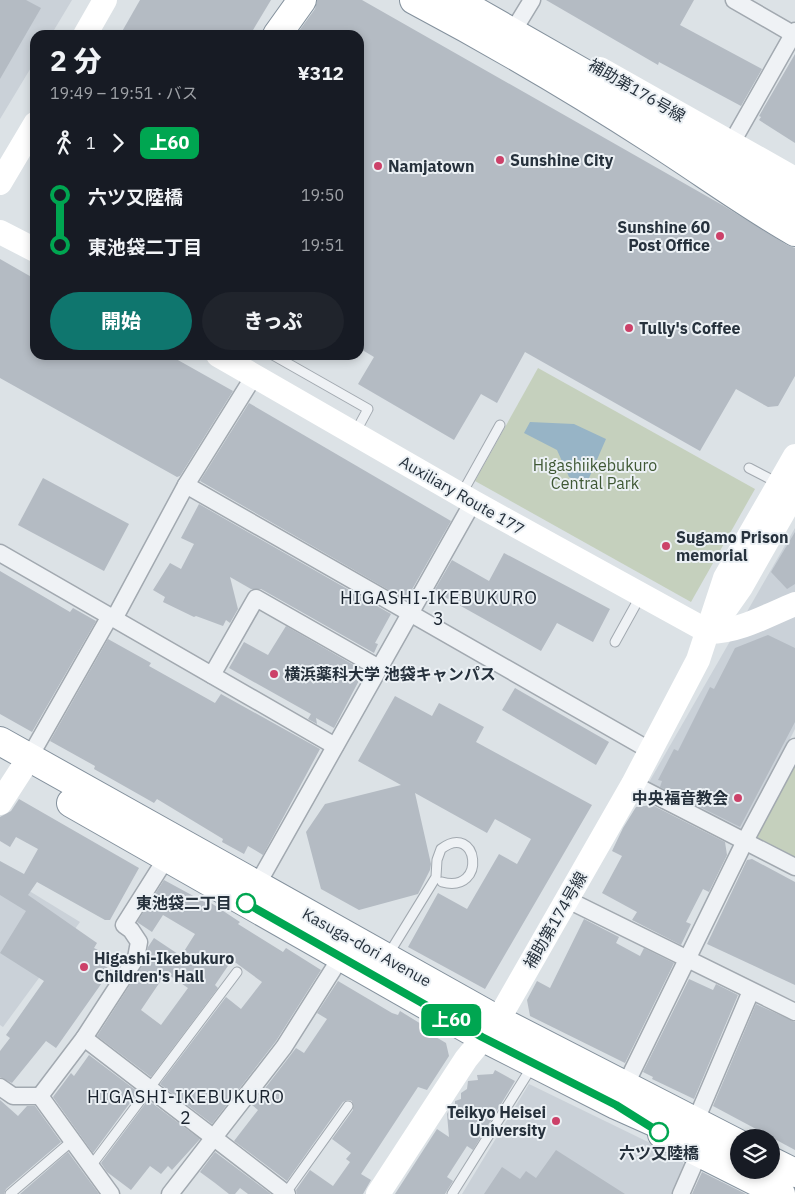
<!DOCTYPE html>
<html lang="ja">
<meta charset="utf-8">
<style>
body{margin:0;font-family:"IBM Plex Sans","Noto Sans JP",sans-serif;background:#20242c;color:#f1f3f6;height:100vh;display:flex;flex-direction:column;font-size:19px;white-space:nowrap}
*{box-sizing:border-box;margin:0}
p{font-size:16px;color:#9ea1a6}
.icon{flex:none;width:28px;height:28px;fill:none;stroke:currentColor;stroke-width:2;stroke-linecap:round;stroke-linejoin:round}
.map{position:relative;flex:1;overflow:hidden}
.side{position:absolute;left:30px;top:30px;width:334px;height:330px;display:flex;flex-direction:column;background:#171b24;border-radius:15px;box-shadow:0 2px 8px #0003}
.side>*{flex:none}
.badge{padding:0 10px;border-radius:8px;font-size:18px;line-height:32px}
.buttons{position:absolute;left:730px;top:1129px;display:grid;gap:10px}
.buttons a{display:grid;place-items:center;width:50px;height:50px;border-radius:50%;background:#171b24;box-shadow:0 2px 8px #0003;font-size:25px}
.map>.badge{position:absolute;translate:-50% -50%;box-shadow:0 0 0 2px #fff}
.legs{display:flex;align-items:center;gap:8px;height:55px;padding:0 20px;font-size:16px}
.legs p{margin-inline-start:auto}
.overview{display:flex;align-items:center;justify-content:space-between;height:85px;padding:0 20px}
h1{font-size:28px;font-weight:800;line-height:38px}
.primary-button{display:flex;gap:10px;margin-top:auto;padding:10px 20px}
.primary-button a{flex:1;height:58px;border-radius:30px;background:#0f766e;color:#fff;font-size:20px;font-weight:800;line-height:58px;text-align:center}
.primary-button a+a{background:#20242c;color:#f1f3f6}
ul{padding:0 20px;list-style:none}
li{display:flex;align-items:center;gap:18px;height:50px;font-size:19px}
li i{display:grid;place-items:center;width:8px;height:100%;margin:0 6px;background:currentColor}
li i::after{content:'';width:12px;height:12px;margin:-6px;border:4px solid;border-radius:50%;background:#171b24}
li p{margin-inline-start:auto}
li:first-child i{background:linear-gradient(#0000 50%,currentColor 0)}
li:last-child i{background:linear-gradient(currentColor 50%,#0000 0)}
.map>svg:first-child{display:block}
</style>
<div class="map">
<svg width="795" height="1194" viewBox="0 0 795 1194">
<rect width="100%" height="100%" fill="#dce2e6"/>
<g fill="#cad1d8">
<path d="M0,0H72L51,35H35V61L0,119Z"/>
<path d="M795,528V729L743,832L648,784Z"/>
<path d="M0,873L80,922L3,1027L0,1025Z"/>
<path d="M529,1084L681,1158L685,1167L672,1194H462Z"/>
</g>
<g fill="#c5d0bd">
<path d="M538,368L755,489L691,602L475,481Z"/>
<path d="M795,763V858L755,838Z"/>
</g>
<path fill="#97b4c6" d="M530,422L574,424L606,439L586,485L569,477L557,450L524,433Z"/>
<g fill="#b4bbc3" fill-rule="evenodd">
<path d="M0,0H26L41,8L0,79Z"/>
<path d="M140,0H271L250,35H120Z"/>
<path d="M317,0H362L724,206L787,245L795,248V376L778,406L768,407L736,389L700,451L525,352L497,403L481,394L454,440L358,384L374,357L359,348V35H296L315,9Z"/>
<path d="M546,0H694L680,25L762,69L741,106L659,62L658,65Z"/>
<path d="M795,54V143L759,120L761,117L759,116Z"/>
<path d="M0,259L35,279V355H169L233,391L180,476L177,477L0,378Z"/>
<path d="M249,403L451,521L406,600L200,481Z"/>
<path d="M43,478L129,524L104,571L18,525Z"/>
<path d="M199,504L391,614L375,643L378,644L374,653L261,589H251L230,577L238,609L230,623L226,620L223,626L196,616L194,617L163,602L165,597L153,590L170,563L181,569L194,544L181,538Z"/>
<path d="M795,532V584L787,589L771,572Z"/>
<path d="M504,553L610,609L593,642L557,623L541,651L434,591L452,560L489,581Z"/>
<path d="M0,571L70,612L73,608L96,621L32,732L0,714Z"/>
<path d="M286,626L364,671L334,728L316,718L317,724L308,719L311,714L229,668L244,642L268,655Z"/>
<path d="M768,635L795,648V722L740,827L660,787L662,781L658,780L674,749L678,751L710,687L714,689L735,648Z"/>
<path d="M108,639L151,663L149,666L215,703L221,694L320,749L263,855L248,846L244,854L222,842L223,839L157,799L154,803L94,769L95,766L50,741Z"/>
<path d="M515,688L609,742L596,765L502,710Z"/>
<path d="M395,696L432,716L439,703L484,727L476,742L592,805L485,989L408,947L438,893L467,909L499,854L517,864L531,839L495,819L487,833L415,793L431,864L430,870L418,894L359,910L321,889L306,832L325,804L401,785L358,761Z"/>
<path d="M19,799L139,868L110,920H105L37,882L28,895L97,943L94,948L106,954L100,963L111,970L56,1048L46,1041L12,1083L0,1077V1051L10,1038L6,1035L44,981L0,953L26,911L0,895V861L24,874L38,849L16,837L10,847L0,841V817L11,811Z"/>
<path d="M652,805L725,842L727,855L709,892L703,889L686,922L691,924L681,945L632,920L637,912L602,893L622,856L612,851L623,828L636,807Z"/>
<path d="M752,859L795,882V985L707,944L747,860Z"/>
<path d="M164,880L210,905L211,903L240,922L238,924L283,952L286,948L321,970L276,1041L212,1124L160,1084L226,997L241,1009L262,982L232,960L215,985L218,988L151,1077L97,1036L144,963L148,947L154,938L181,956L195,934L163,915L152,932L137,922ZM166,973L188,988L161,1025L141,1010Z"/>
<path d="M584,919L619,937L616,943L640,956L644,948L674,963L625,1063L530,1016L527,1000L537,981L550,988Z"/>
<path d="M689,979L713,990L716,984L738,995L694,1099L652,1079L653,1077L643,1072Z"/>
<path d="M338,981L392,1013L398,1015L400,1011L426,1027L424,1030L446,1043L449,1056L427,1090L418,1087L361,1174L371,1180L363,1194H297L296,1190L310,1170L333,1186L350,1162L346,1159L351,1153L332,1139L353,1110L352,1101L348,1100L343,1102L287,1181L234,1141L258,1110L252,1105L296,1048L304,1053L327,1019L317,1013Z"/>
<path d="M756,1004L795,1022V1150L713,1106Z"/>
<path d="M89,1055L138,1092L93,1153L53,1097L71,1073L74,1076Z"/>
<path d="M495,1070L515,1081L473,1150L467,1146L447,1177L453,1181L445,1194H395L437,1129L449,1137L447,1114L449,1110L455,1109V1101L461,1099V1093L467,1089L468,1081L478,1080L477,1075L493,1074Z"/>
<path d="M0,1100L18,1116L27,1106H35L61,1142L6,1189L4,1194H0Z"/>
<path d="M148,1100L200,1139L172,1170L168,1166L161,1174L150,1166L131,1190L107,1172L101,1163Z"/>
<path d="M556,1150L625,1194H484L502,1167L520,1179L526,1171L536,1178Z"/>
<path d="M68,1152L99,1194H20Z"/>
<path d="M215,1152L271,1194H248L240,1188L235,1194H229L215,1183L200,1172Z"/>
<path d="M702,1172L746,1194H692Z"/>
</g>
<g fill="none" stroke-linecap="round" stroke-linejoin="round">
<g stroke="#a2a9b0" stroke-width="11">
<g id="lane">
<path d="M273,355L368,409L355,433"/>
<path d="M749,468L778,483"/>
<path d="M461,495L500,425"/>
<path d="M615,642L641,595"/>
<path d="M388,955L436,877L437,860L441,849C478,821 488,894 442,882"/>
<path d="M91,1166L237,972"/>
<path d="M10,1194L72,1141"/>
<path d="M285,1194L348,1106"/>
<path d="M452,1194L533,1065"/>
</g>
</g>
<g stroke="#a2a9b0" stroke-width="19">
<g id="street">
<path d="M734,0L793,34"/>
<path d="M518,23L532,0"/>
<path d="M731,144L795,31"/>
<path d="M186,485L651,751"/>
<path d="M0,553L335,746"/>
<path d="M114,619L186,485L254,376"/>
<path d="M212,675L256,598L379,668"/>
<path d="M29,758L110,616"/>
<path d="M633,784L795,867"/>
<path d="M257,885L473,502"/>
<path d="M566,899L795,1012"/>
<path d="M84,1038L287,1194"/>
<path d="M626,1084L745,841L795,747"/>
<path d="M0,1087L13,1096H40L111,1194"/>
<path d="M40,1096L84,1038L136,958L139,942L131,930L124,925L167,857"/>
<path d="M699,1113L751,991"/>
<path d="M170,1194L284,1047L341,957"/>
<path d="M681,1194L699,1153"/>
</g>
</g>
<g stroke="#84919d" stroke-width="30">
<g id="highway">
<path d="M414,0C495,43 574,89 651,139C700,170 744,203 795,232"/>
<path d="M456,0L608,87L628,103L795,203"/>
<path d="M277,35L302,0"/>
<path d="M0,741L498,1020L739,1144"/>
<path d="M71,803L482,1037L616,1105L683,1135"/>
<path d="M662,1134L781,1194"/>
<path d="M771,1161L795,1173"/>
</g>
</g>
<use href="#lane" stroke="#eff2f5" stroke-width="9"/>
<use href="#street" stroke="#eff2f5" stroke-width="16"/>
<g stroke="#fff" stroke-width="24">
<path d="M85,35L105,0"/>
<path d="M600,69L795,179"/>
<path d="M0,183L35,124"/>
<path d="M0,232L35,250"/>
<path d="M218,355L473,502L709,632C739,632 768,615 795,604"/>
<path d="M722,614L741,587L795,492"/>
<path d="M0,803L29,758"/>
<path d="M378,1194L466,1059L498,1020L633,784L698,660L725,578L795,456"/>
</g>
<use href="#highway" stroke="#fff" stroke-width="28"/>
</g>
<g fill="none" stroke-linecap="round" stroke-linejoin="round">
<g stroke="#fff" stroke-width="11">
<path id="line-1" d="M246,903L482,1037L616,1105L659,1132"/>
</g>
<use href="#line-1" stroke="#00a651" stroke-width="8"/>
</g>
<g fill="#cc4169" stroke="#ebf0f4" stroke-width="2">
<circle cx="500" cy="160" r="5"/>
<circle cx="378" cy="166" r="5"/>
<circle cx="720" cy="236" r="5"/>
<circle cx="629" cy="328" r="5"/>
<circle cx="666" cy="546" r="5"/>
<circle cx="274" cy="674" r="5"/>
<circle cx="738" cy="798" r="5"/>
<circle cx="84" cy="967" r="5"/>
<circle cx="556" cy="1121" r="5"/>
</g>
<g fill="#fff" stroke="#00a651" stroke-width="2.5">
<circle cx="246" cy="903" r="9"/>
<circle cx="659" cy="1132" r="9"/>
</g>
<g text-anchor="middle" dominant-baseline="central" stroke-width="4" stroke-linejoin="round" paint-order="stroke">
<g font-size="16" fill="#26313c" stroke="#ebf0f4">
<text transform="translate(637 90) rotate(30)">補助第176号線</text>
<text transform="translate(462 495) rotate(30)">Auxiliary Route 177</text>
<text transform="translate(555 920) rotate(-60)">補助第174号線</text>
<text transform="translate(367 947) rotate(29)">Kasuga-dori Avenue</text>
</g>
<g font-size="16" font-weight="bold" fill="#26313c" stroke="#ebf0f4" text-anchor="start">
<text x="510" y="160">Sunshine City</text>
<text x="388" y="166">Namjatown</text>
<text x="710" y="227" text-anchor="end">Sunshine 60<tspan x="710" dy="18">Post Office</tspan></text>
<text x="639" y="328">Tully's Coffee</text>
<text x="676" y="537">Sugamo Prison<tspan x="676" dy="18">memorial</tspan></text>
<text x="284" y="674">横浜薬科大学 池袋キャンパス</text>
<text x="728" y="798" text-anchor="end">中央福音教会</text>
<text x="94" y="958">Higashi-Ikebukuro<tspan x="94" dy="18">Children's Hall</tspan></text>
<text x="546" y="1112" text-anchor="end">Teikyo Heisei<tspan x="546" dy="18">University</tspan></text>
</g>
<g font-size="16" fill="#3f5834" stroke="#ebf0f4">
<text x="595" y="465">Higashiikebukuro<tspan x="595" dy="18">Central Park</tspan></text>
</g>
<g font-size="16" font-weight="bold" fill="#26313c" stroke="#ebf0f4" text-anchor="end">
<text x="232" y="903">東池袋二丁目</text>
<text x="659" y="1153" text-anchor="middle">六ツ又陸橋</text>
</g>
<g font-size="18" letter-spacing="1" fill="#19222d" stroke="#ebf0f4">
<text x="439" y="597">HIGASHI-IKEBUKURO<tspan x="439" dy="21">3</tspan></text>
<text x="186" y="1096">HIGASHI-IKEBUKURO<tspan x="186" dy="21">2</tspan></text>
</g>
</g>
</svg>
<div class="buttons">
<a><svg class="icon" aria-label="layers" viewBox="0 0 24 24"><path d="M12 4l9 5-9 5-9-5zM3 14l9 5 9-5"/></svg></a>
</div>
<b class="badge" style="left:451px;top:1020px;background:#00a651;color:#fff">上60</b>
<section class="side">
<div class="overview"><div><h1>2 分</h1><p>19:49 – 19:51 · バス</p></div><b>¥312</b></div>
<div class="legs"><svg class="icon" aria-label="walk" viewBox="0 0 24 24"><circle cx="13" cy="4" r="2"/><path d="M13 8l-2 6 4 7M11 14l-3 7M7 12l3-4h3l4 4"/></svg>1<svg class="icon" aria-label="forward" viewBox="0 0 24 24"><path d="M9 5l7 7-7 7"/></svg><b class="badge" style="background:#00a651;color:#fff">上60</b></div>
<ul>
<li><i style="color:#00a651"></i><b>六ツ又陸橋</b><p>19:50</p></li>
<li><i style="color:#00a651"></i><b>東池袋二丁目</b><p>19:51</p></li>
</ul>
<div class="primary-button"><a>開始</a><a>きっぷ</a></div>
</section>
</div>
